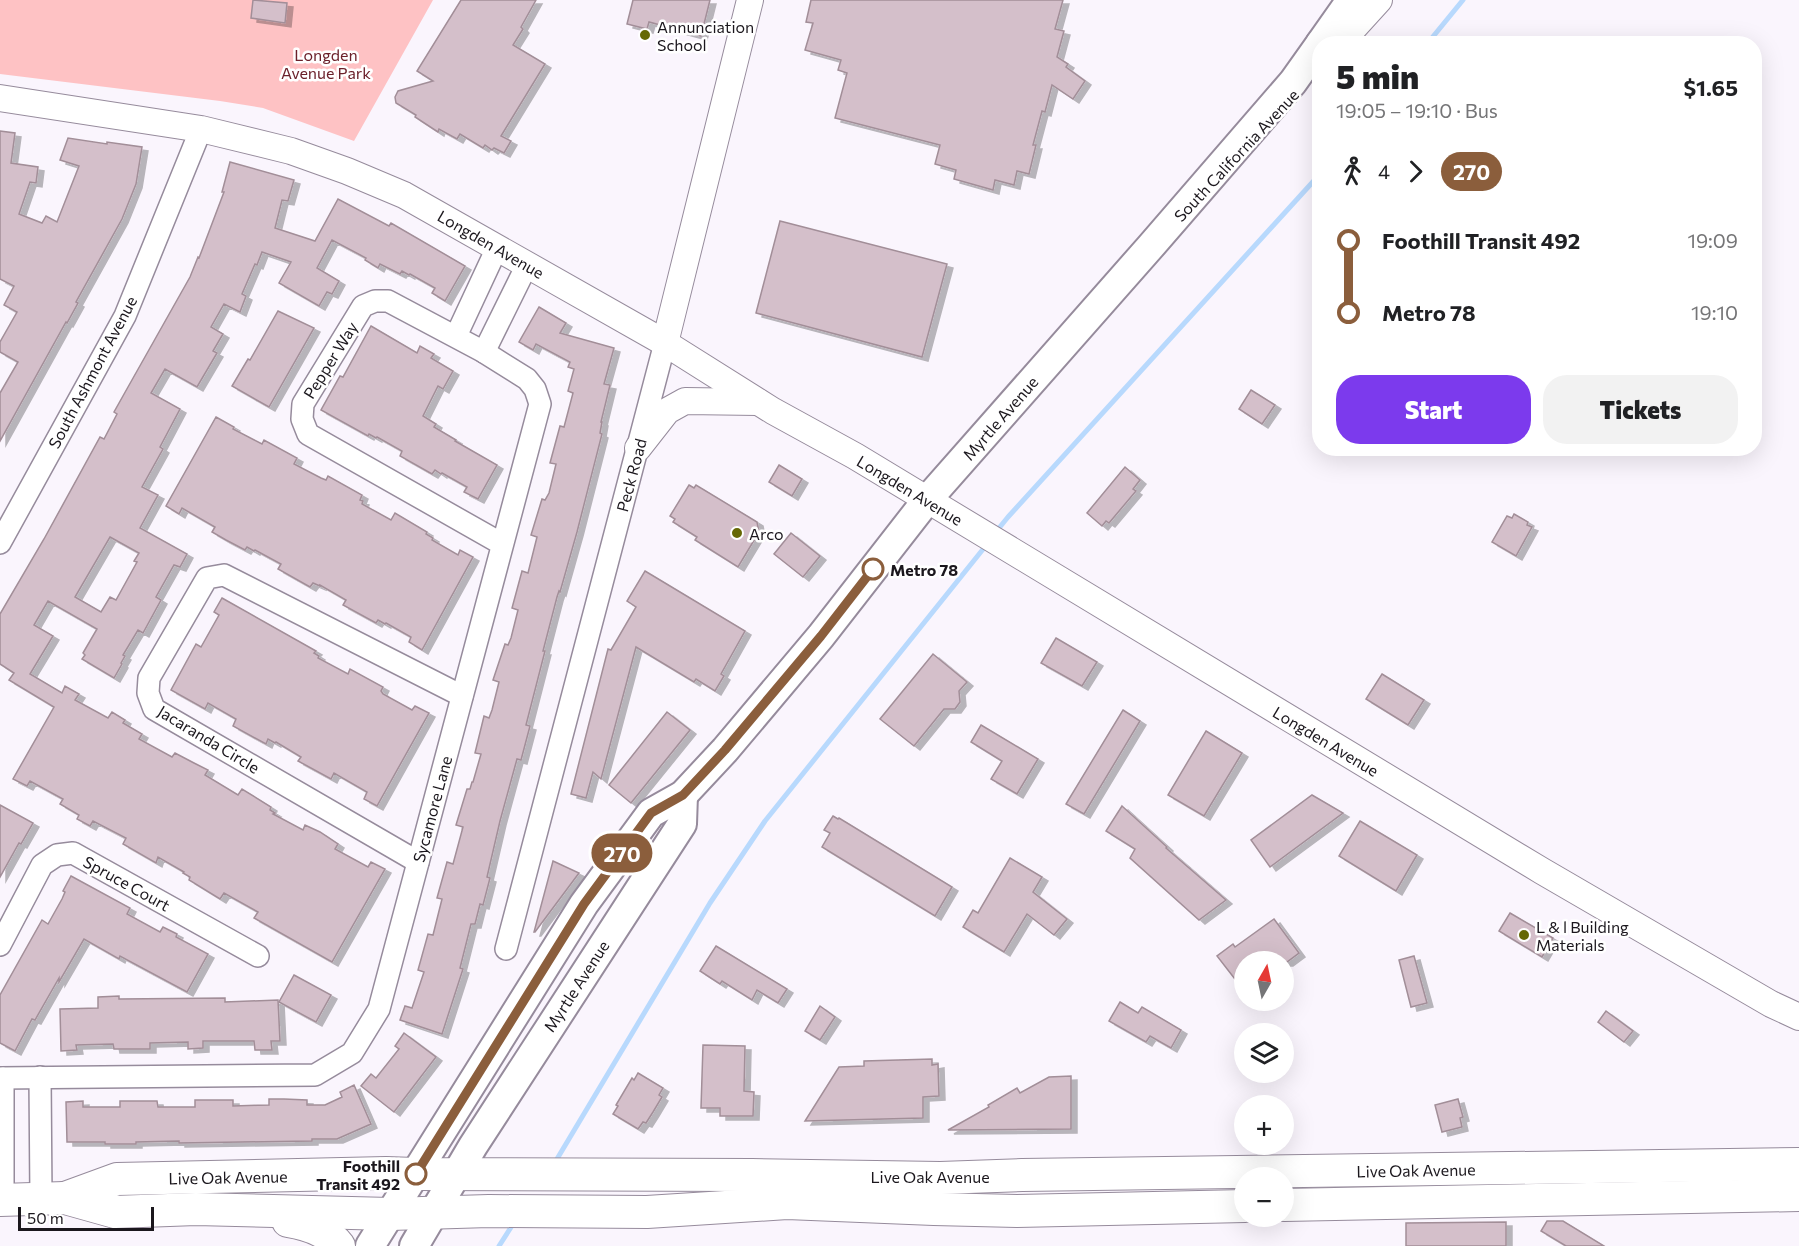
<!DOCTYPE html>
<meta charset="utf-8">
<style>
body{margin:0;font-family:Commissioner,sans-serif;background:#f2f2f2;color:#202124;height:100vh;display:flex;flex-direction:column;font-size:22px;white-space:nowrap}
*{box-sizing:border-box;margin:0}
p{font-size:20px;color:#757577}
.icon{flex:none;width:33px;height:33px;fill:none;stroke:currentColor;stroke-width:2;stroke-linecap:round;stroke-linejoin:round}
.map{position:relative;flex:1;overflow:hidden}
.panel{position:absolute;left:1312px;top:36px;width:450px;height:420px;display:flex;flex-direction:column;background:#fff;border-radius:24px;box-shadow:0 6px 24px #0002}
.panel>*{flex:none}
.badge{padding:0 12px;border-radius:20px;font-size:21px;line-height:39px}
.needle{width:39px;rotate:9deg}
.tools{position:absolute;left:1234px;top:951px;display:grid;gap:12px}
.tools a{display:grid;place-items:center;width:60px;height:60px;border-radius:50%;background:#fff;box-shadow:0 6px 24px #0002;font-size:30px}
.scale{position:absolute;left:18px;bottom:15px;width:136px;box-sizing:border-box;padding-left:6px;border:3px solid #1b171d;border-top:0;font-size:16px;line-height:21px;white-space:nowrap;color:#1b171d;-webkit-text-stroke:4px #fff;paint-order:stroke}
.map>.badge{position:absolute;translate:-50% -50%;box-shadow:0 0 0 3px #fff}
.legs{display:flex;align-items:center;gap:9px;height:66px;padding:0 24px;font-size:20px}
.legs p{margin-inline-start:auto}
.headline{display:flex;align-items:center;justify-content:space-between;height:102px;padding:0 24px}
h1{font-size:33px;font-weight:800;line-height:45px}
.cta{display:flex;gap:12px;margin-top:auto;padding:12px 24px}
.cta a{flex:1;height:69px;border-radius:24px;background:#7c3aed;color:#fff;font-size:24px;font-weight:800;line-height:69px;text-align:center}
.cta a+a{background:#f2f2f2;color:#202124}
ul{padding:0 24px;list-style:none}
li{display:flex;align-items:center;gap:21px;height:72px;font-size:22px}
li i{display:grid;place-items:center;width:9px;height:100%;margin:0 8px;background:currentColor}
li i::after{content:'';width:15px;height:15px;margin:-8px;border:4px solid;border-radius:50%;background:#fff}
li p{margin-inline-start:auto}
li:first-child i{background:linear-gradient(#0000 50%,currentColor 0)}
li:last-child i{background:linear-gradient(currentColor 50%,#0000 0)}
.map>svg:first-child{display:block}
</style>
<div class="map">
<svg width="1799" height="1246" viewBox="0 0 1799 1246">
<defs>
<filter id="shadow"><feDropShadow dx="6" dy="4" stdDeviation="0" flood-color="#0004"/></filter>
</defs>
<rect width="100%" height="100%" fill="#faf5fd"/>
<path fill="#fec2c4" d="M0,0H433L354,141L263,108L220,101L0,74Z"/>
<g fill="none" stroke-linecap="round" stroke-linejoin="round">
<g stroke="#b8d9fd" stroke-width="5">
<path d="M1427,44L1463,0"/>
<path d="M995,533L1008,517L1320,174"/>
<path d="M554,1164L710,903L765,821L988,543"/>
<path d="M499,1246L515,1221"/>
</g>
</g>
<g fill="#d4bfca" stroke="#a28e98" stroke-width="1.5" fill-rule="evenodd" filter="url(#shadow)">
<path d="M253,0L287,3L285,23L251,18Z"/>
<path d="M461,0H536L521,27L523,29L513,45L545,64L501,136L511,141L504,153L494,148L492,150L485,145L483,148L460,134L457,139L439,129L438,132L415,117L416,115L396,103L395,97L398,91L433,81L417,71Z"/>
<path d="M633,0H710L701,36L649,22L647,29L627,24Z"/>
<path d="M811,0H1063L1055,29L1064,31L1057,57L1068,64L1066,67L1085,81L1073,99L1052,85L1045,112L1042,111L1033,145H1036L1029,174L1017,171L1014,185L995,180L993,190L954,179L956,170L935,164L940,145L835,118L847,73L838,70L841,60L805,50L813,23L806,22Z"/>
<path d="M0,131L15,133L11,163L38,167L36,183L30,182L19,214L42,223L46,216L57,222L79,166L60,160L68,138L107,144V142L142,147L136,184L122,219L76,302L78,303L67,323L66,322L0,441V393L18,362L0,352V342L17,312L4,305L14,286L0,279Z"/>
<path d="M230,162L294,180L288,201L282,200L275,228L315,241L338,199L389,226L391,223L465,266L445,301L432,293L435,288L410,274L409,275L402,271L400,274L380,264L378,268L365,260L366,258L332,240L317,268L339,281L332,294L327,292L319,306L279,283L291,262L262,252L257,265L255,264L242,294L246,296L240,312L224,304L211,327L223,334L213,351L217,353L197,387L165,369L151,393L180,409L160,447L163,449L142,487L158,495L140,528L187,554L180,567L174,565L156,597L161,600L143,633L138,630L123,655L125,656L121,663L122,664L114,678L82,659L85,655L83,653L97,629L48,601L34,625L53,636L30,674L62,693L65,686L79,694L75,700L108,718L112,712L125,720L123,723L142,734L139,739L172,757L175,753L194,763L208,770L205,775L238,795L242,789L271,807L270,810L275,813L273,814L303,830L305,825L320,832L338,844L335,849L368,867L371,862L385,869L332,962L254,918L258,912L224,893L220,899L189,880L190,877L183,873L184,872L158,857L156,863L123,844L126,838L93,821L90,826L77,819L79,815L60,804L63,799L30,781L27,786L13,779L54,707L9,680L14,673L0,664V614L44,539L100,437L104,439L117,414L114,412L128,387L190,277L198,257L199,258L224,192H222ZM110,537L139,553L134,561L137,562L116,600L110,597L101,612L75,597Z"/>
<path d="M780,221L947,264L922,357L756,313Z"/>
<path d="M539,307L566,323L560,333L614,348L604,384L610,385L601,422H602L600,433L602,434L577,532L560,592L559,591L557,597L543,651H545L526,725L530,726L521,760L517,759L500,821L487,877L490,878L483,905L480,904L475,924H471L460,968L463,969L442,1034L400,1020L405,1006L412,1008L424,972L418,970L428,934L433,935L442,899L437,898L447,862L453,864L463,827L456,825L467,789H470L472,782H473L481,754L475,753L484,716L489,718L492,710L499,682L493,680L505,644L508,645L511,638L518,610L512,608L522,571L528,573L537,537L531,535L542,499L545,500L549,493L556,464L550,463L560,426L564,427L573,393L568,391L574,369L568,367L570,362L536,344L533,350L519,342Z"/>
<path d="M278,311L314,328L269,407L232,386L248,359L250,360Z"/>
<path d="M371,326L417,353L420,346L434,354L431,358L453,371L443,389L438,386L423,416L436,424L434,427L456,440L455,441L497,465L478,499L464,492L467,487L442,473L441,474L435,470L432,474L400,456L402,451L377,437L376,438L369,434L368,436L321,410L340,376L343,377Z"/>
<path d="M1251,390L1275,405L1262,424L1239,409Z"/>
<path d="M216,417L234,427L233,429L262,444L264,440L297,458L294,464L321,478L326,480L328,476L362,495L360,500L363,501L362,504L391,520L395,513L427,532L426,534L433,538L432,540L458,555L460,550L473,557L422,650L409,642L411,637L386,623L385,624L378,620L376,623L343,605L346,600L320,585V586L313,583L310,587L278,569L281,564L255,550L254,551L247,547L245,550L226,540L212,532L215,527L182,508L179,514L166,506Z"/>
<path d="M779,465L802,479L792,496L769,482Z"/>
<path d="M1125,467L1140,480L1133,489L1136,491L1109,523L1106,521L1102,526L1087,513Z"/>
<path d="M689,485L694,488L696,485L757,522L759,532L738,567L695,540L697,537L673,522L675,519L670,516Z"/>
<path d="M1514,514L1528,522L1527,525L1532,527L1516,556L1492,542L1507,516L1512,518Z"/>
<path d="M791,533L820,556L803,577L774,554Z"/>
<path d="M645,571L745,631L721,674L724,676L715,691L696,679L694,682L636,647L601,779L593,772L586,798L571,794L608,649L611,650L636,607L627,601Z"/>
<path d="M222,598L316,651L314,653L319,656L318,658L348,674L350,669L383,687L381,691L383,694L412,710L415,706L429,713L377,806L364,799L367,792L334,773L331,779L298,761L301,757L276,742L275,743L268,739L266,744L233,726L236,719L208,703L205,709L171,690L196,644L201,647L219,615L214,612Z"/>
<path d="M1056,638L1097,662L1082,686L1041,663Z"/>
<path d="M933,654L967,682L959,691L960,702L955,709H944L914,746L880,719Z"/>
<path d="M1382,674L1424,700L1408,725L1366,699Z"/>
<path d="M1123,710L1140,721L1084,814L1066,804Z"/>
<path d="M667,712L690,730L631,803L609,785Z"/>
<path d="M981,725L1038,759L1017,794L991,779L1002,761L971,742Z"/>
<path d="M1206,731L1242,753L1204,816L1168,795Z"/>
<path d="M1312,795L1343,813L1270,867L1251,840Z"/>
<path d="M0,805L33,823L21,844L19,843L0,877Z"/>
<path d="M1122,806L1167,847L1166,848L1226,900L1199,920L1130,858L1135,849L1106,831Z"/>
<path d="M833,816L838,819L839,818L952,887L935,916L822,847L830,833L824,830Z"/>
<path d="M1360,821L1417,855L1396,891L1339,856Z"/>
<path d="M1010,858L1042,877L1033,892L1067,919L1054,935L1027,914L1004,952L963,927L973,910L978,913Z"/>
<path d="M553,861L579,873L535,932H534Z"/>
<path d="M71,876L130,908L127,914L160,932L163,927L177,934L176,937L208,954L187,992L120,956L119,959L84,939L59,982V978L35,1020L32,1019L15,1051L0,1043V995L42,920L48,924L62,899L65,892L63,891Z"/>
<path d="M1510,913L1553,938L1542,957L1499,931Z"/>
<path d="M1274,919L1299,953L1287,962H1245V992L1217,956L1233,944L1235,947Z"/>
<path d="M716,946L787,989L778,1003L757,990L752,1000L722,981L720,984L700,971Z"/>
<path d="M1414,956L1427,1003L1411,1007L1399,960Z"/>
<path d="M294,975L331,995L316,1022L279,1002Z"/>
<path d="M119,996V999L225,998V1002L278,1000L280,1041H271L272,1050H255L254,1041H203V1048L188,1049V1042L150,1043V1049H114L113,1044L76,1045L77,1050L61,1051L60,1009L98,1008V997Z"/>
<path d="M1120,1002L1138,1013L1142,1007L1181,1030L1171,1048L1150,1036L1146,1042L1109,1021Z"/>
<path d="M820,1006L835,1017L820,1040L805,1031Z"/>
<path d="M1606,1011L1633,1031L1624,1042L1598,1022Z"/>
<path d="M404,1033L436,1057L394,1112L361,1086L371,1074L376,1078L399,1049L395,1046Z"/>
<path d="M703,1045L745,1046L744,1091L754,1092L753,1116H720V1108H701Z"/>
<path d="M932,1059V1065L938,1064L939,1096L923,1097V1118L805,1121L839,1067L864,1066V1061Z"/>
<path d="M638,1073L663,1088L659,1095L662,1097L653,1112L646,1123L643,1122L638,1129L613,1114L618,1106L616,1105L632,1078L634,1080Z"/>
<path d="M1071,1076V1129L948,1130L989,1107L988,1105L1017,1088L1020,1093L1049,1077Z"/>
<path d="M354,1085L371,1124L337,1139H312V1141L179,1143V1141L136,1142V1144H105V1142H67L66,1102L83,1101V1107H120V1101H157L158,1107H195V1100H233V1106L269,1105V1099H284L307,1100V1105H325L342,1097L340,1092Z"/>
<path d="M1458,1099L1463,1117L1460,1118L1462,1127L1442,1132L1435,1105Z"/>
<path d="M1547,1221H1563L1604,1246H1566L1541,1231Z"/>
<path d="M1506,1222V1246H1406V1223Z"/>
</g>
<g fill="none" stroke-linecap="round" stroke-linejoin="round">
<g stroke="#968b9c" stroke-width="24">
<g id="minor">
<path d="M456,336L497,248"/>
<path d="M484,352L527,265"/>
<path d="M0,543L125,316L201,129"/>
<path d="M418,862L154,709L148,693L149,678L207,578L224,575L462,696"/>
<path d="M0,945L42,865L57,855L73,853L258,956"/>
<path d="M506,949L665,343"/>
<path d="M40,1077L41,1199"/>
<path d="M0,1078L315,1075L352,1053L379,1009L540,404L535,389L527,379L484,352L388,301H375L363,306L303,404L302,419L308,434L502,544"/>
<path d="M3,1078V1200"/>
</g>
</g>
<g stroke="#968b9c" stroke-width="28">
<g id="tertiary">
<path d="M1339,44L1379,0"/>
<path d="M0,98L201,129L291,151L347,171L404,195L665,343L773,411L855,456L1542,871L1771,1004L1799,1017"/>
<path d="M665,343L750,0"/>
<path d="M638,448L667,411L685,401L758,402"/>
</g>
</g>
<g stroke="#968b9c" stroke-width="32">
<g id="secondary">
<path d="M1320,44L1351,0"/>
<path d="M370,1246L584,904L651,813L683,795L725,750L821,636L927,500L1151,246L1293,82L1320,44"/>
<path d="M414,1246L473,1146L682,824L683,795"/>
</g>
</g>
<g stroke="#968b9c" stroke-width="34">
<g id="primary">
<path d="M65,1198L117,1179L386,1173L415,1174L752,1175L940,1178L1022,1175L1799,1164"/>
<path d="M0,1200L65,1198L115,1212L196,1209L390,1214L489,1211L647,1212L787,1203L934,1209L1017,1211L1245,1206"/>
<path d="M1284,1205L1799,1195"/>
<path d="M288,1221C307,1224 327,1230 339,1246"/>
</g>
</g>
<use href="#minor" stroke="#fff" stroke-width="21"/>
<use href="#tertiary" stroke="#fff" stroke-width="26"/>
<use href="#secondary" stroke="#fff" stroke-width="28"/>
<use href="#primary" stroke="#fff" stroke-width="32"/>
</g>
<g fill="none" stroke-linecap="round" stroke-linejoin="round">
<g stroke="#fff" stroke-width="14">
<path id="line-1" d="M416,1174L584,904L651,813L683,795L725,750L821,636L873,569"/>
</g>
<use href="#line-1" stroke="#8b5e3c" stroke-width="9"/>
</g>
<g fill="#666805" stroke="#fff" stroke-width="2">
<circle cx="645" cy="35" r="6"/>
<circle cx="737" cy="533" r="6"/>
<circle cx="1524" cy="935" r="6"/>
</g>
<g fill="#fff" stroke="#8b5e3c" stroke-width="3">
<circle cx="873" cy="569" r="10"/>
<circle cx="416" cy="1174" r="10"/>
</g>
<g text-anchor="middle" dominant-baseline="central" stroke-width="5" stroke-linejoin="round" paint-order="stroke">
<g font-size="16" fill="#1b171d" stroke="#fff" text-anchor="start">
<text x="657" y="26">Annunciation<tspan x="657" dy="18">School</tspan></text>
<text x="749" y="533">Arco</text>
<text x="1536" y="926">L &amp; l Building<tspan x="1536" dy="18">Materials</tspan></text>
</g>
<g font-size="16" fill="#6b202a" stroke="#fff">
<text x="326" y="54">Longden<tspan x="326" dy="18">Avenue Park</tspan></text>
</g>
<g font-size="16" fill="#1b171d" stroke="#fff">
<text transform="translate(1236 155) rotate(-47)">South California Avenue</text>
<text transform="translate(491 244) rotate(30)">Longden Avenue</text>
<text transform="translate(330 360) rotate(-58)">Pepper Way</text>
<text transform="translate(92 372) rotate(-62)">South Ashmont Avenue</text>
<text transform="translate(1000 418) rotate(-49)">Myrtle Avenue</text>
<text transform="translate(631 475) rotate(-75)">Peck Road</text>
<text transform="translate(910 490) rotate(31)">Longden Avenue</text>
<text transform="translate(209 739) rotate(31)">Jacaranda Circle</text>
<text transform="translate(1326 741) rotate(31)">Longden Avenue</text>
<text transform="translate(432 809) rotate(-75)">Sycamore Lane</text>
<text transform="translate(127 883) rotate(29)">Spruce Court</text>
<text transform="translate(576 986) rotate(-57)">Myrtle Avenue</text>
<text transform="translate(1416 1170) rotate(-1)">Live Oak Avenue</text>
<text x="930" y="1176">Live Oak Avenue</text>
<text transform="translate(228 1177) rotate(-1)">Live Oak Avenue</text>
</g>
<g font-size="16" font-weight="bold" fill="#1b171d" stroke="#fff" text-anchor="start">
<text x="890" y="569">Metro 78</text>
<text x="400" y="1165" text-anchor="end">Foothill<tspan x="400" dy="18">Transit 492</tspan></text>
</g>
</g>
</svg>
<div class="tools">
<a><svg class="needle" viewBox="-14 -14 28 28"><path d="M0-13l5 13h-10z" fill="#e53935"/><path d="M0 13l5-13h-10z" fill="#757577"/></svg></a>
<a><svg class="icon" aria-label="layers" viewBox="0 0 24 24"><path d="M12 4l9 5-9 5-9-5zM3 14l9 5 9-5"/></svg></a>
<a>+</a>
<a>−</a>
</div>
<div class="scale">50 m</div>
<b class="badge" style="left:622px;top:853px;background:#8b5e3c;color:#fff">270</b>
<section class="panel">
<div class="headline"><div><h1>5 min</h1><p>19:05 – 19:10 · Bus</p></div><b>$1.65</b></div>
<div class="legs"><svg class="icon" aria-label="walk" viewBox="0 0 24 24"><circle cx="13" cy="4" r="2"/><path d="M13 8l-2 6 4 7M11 14l-3 7M7 12l3-4h3l4 4"/></svg>4<svg class="icon" aria-label="forward" viewBox="0 0 24 24"><path d="M9 5l7 7-7 7"/></svg><b class="badge" style="background:#8b5e3c;color:#fff">270</b></div>
<ul>
<li><i style="color:#8b5e3c"></i><b>Foothill Transit 492</b><p>19:09</p></li>
<li><i style="color:#8b5e3c"></i><b>Metro 78</b><p>19:10</p></li>
</ul>
<div class="cta"><a>Start</a><a>Tickets</a></div>
</section>
</div>
